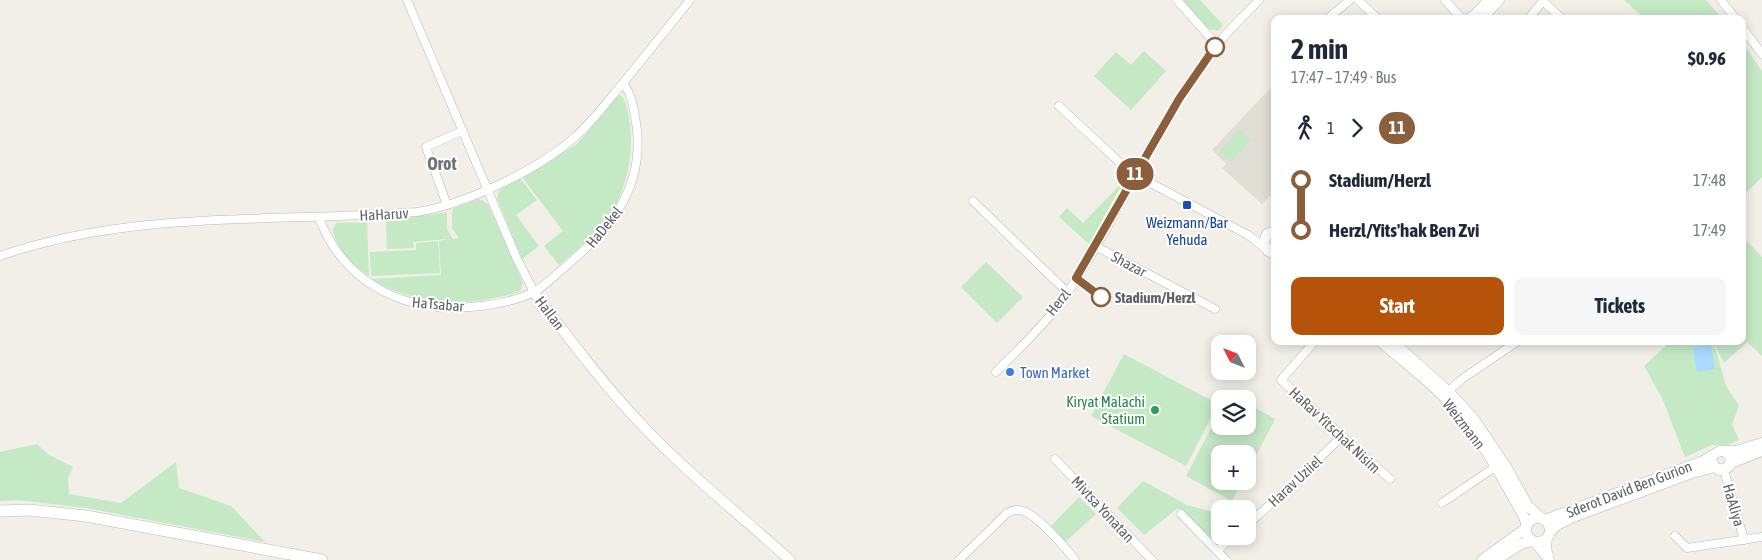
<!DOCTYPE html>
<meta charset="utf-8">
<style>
body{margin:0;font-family:"Asap Condensed",sans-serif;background:#f6f6f7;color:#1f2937;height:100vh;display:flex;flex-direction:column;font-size:19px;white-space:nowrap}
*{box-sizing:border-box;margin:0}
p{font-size:16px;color:#747a83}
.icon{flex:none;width:28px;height:28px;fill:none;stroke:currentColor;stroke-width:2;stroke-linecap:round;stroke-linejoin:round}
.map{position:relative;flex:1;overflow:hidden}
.details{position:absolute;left:1271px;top:15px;width:475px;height:330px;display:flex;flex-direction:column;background:#fff;border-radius:10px;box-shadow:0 2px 12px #0003}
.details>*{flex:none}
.badge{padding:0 10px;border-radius:16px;font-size:18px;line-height:32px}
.needle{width:32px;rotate:312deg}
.controls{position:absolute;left:1211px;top:335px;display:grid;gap:10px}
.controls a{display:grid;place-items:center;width:45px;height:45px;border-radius:10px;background:#fff;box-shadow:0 2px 12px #0003;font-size:25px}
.map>.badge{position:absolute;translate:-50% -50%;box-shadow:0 0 0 2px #fff}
.legs{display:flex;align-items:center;gap:8px;height:55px;padding:0 20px;font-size:16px}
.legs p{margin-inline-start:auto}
.head{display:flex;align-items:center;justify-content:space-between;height:85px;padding:0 20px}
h1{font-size:28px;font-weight:700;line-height:38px}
.primary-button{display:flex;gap:10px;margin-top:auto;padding:10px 20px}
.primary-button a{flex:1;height:58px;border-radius:10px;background:#b45309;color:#fff;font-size:20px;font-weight:700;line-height:58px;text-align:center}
.primary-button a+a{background:#f6f6f7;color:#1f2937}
ul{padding:0 20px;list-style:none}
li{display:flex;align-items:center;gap:18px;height:50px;font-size:19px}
li i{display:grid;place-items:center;width:8px;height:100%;margin:0 6px;background:currentColor}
li i::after{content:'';width:12px;height:12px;margin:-6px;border:4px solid;border-radius:50%;background:#fff}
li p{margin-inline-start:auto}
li:first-child i{background:linear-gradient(#0000 50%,currentColor 0)}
li:last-child i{background:linear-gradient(currentColor 50%,#0000 0)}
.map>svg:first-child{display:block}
</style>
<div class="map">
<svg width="1762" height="560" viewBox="0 0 1762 560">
<rect width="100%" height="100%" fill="#f1efe8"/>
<path fill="#e1ded6" d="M1275,83V190L1262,204L1222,168L1226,164L1212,150Z"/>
<g fill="#c5e8c5">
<path d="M1183,0H1200L1223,25L1218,31L1208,29L1201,23Z"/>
<path d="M1624,0H1706L1723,19H1645Z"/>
<path d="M1743,44L1762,71V177L1743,196Z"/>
<path d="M1144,51L1166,71L1131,110L1094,76L1116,52L1131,65Z"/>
<path d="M619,95L623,97C638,132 631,185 609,216C595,235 577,250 559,265L544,246L563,231L522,177L577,144Z"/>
<path d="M1240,129L1251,140L1231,162L1219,151Z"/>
<path d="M520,178L537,200L516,215L539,246L522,259L497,198L500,190Z"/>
<path d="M1123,182L1089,244L1059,217L1067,208L1083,223Z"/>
<path d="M479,199L488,204L523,283L520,291C512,295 502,296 494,298C450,308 409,301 371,279L441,275L439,241L447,239L413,242L414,248L387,249L386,221L447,212V229L453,239L459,238L452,228V211L454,208Z"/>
<path d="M367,222L369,276C353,266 336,250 333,230L336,223Z"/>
<path d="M1743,237L1762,257V356L1747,342L1724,363L1714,343L1726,386L1739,406L1732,424L1739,440L1728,445H1712L1685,457L1662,398L1644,366L1671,341H1742Z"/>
<path d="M438,241L440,273L371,276L370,252L416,250V243Z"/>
<path d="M986,262L1023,297L997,323L961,287Z"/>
<path d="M1124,354L1218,404L1186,466L1091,416Z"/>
<path d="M1248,404L1275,419L1248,471V454H1220V481H1242L1232,501L1186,476L1220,411V426H1248Z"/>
<path d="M37,444L49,455L73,467L68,478L69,494L121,503L176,462L179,488L231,506L265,542L86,508L18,500L0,501V452Z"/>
<path d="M1143,481L1187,505L1220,514V536H1223L1214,539L1209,536L1178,508L1144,535L1117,508Z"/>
<path d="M1079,497L1096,514L1064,543L1050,527Z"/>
</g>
<path fill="#aadaff" d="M1711,344L1715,369L1697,372L1693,348Z"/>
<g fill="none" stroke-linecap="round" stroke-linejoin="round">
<g stroke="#b5b8bc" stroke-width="9">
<g id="minor">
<path d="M407,0L517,259L534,292"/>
<path d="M1177,0L1217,45"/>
<path d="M1358,0L1378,19"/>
<path d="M1445,0L1462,19"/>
<path d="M1542,0L1562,19"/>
<path d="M1721,0L1736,19"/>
<path d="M1327,19L1350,0"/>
<path d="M1528,19L1543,1"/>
<path d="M1742,27L1762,54"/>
<path d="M1059,106L1130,172L1248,235L1266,249"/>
<path d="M973,201L1067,292"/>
<path d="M447,205L426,147L462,131"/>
<path d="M319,218C346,287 409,315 481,306C498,304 517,300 532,293C544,287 555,275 565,267C609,230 643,191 637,130C635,116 633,94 623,84"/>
<path d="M1095,246L1215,309"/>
<path d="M0,256C134,209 278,223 417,212C467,204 540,169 577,135C591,123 601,109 613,95C639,64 664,32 690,0"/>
<path d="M1315,341L1281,380L1390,479"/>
<path d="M996,372C1017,350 1042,328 1060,303C1116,225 1150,133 1208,56C1223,35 1242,18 1259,0"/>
<path d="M1445,394L1462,379L1518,341"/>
<path d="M1055,459L1152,560"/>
<path d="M1724,470L1744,540"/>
<path d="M1442,503L1495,467"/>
<path d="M1181,514L1226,560"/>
<path d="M1248,524L1290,487L1341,437"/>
<path d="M1548,536L1547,548L1550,560"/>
<path d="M1675,536L1687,548L1762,537"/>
<path d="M1534,542L1548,560"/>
<path d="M1217,551L1233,536"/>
<path d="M959,560L1007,513C1012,510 1017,509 1023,511C1036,514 1066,548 1075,560"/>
</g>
</g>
<g stroke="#b5b8bc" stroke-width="11">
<g id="tertiary">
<path d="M1470,18L1475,15L1489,0"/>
<path d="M1481,19L1499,0"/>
<path d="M1275,231L1267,234L1264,242L1268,251L1275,254"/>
<path d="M534,292C568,337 602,383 641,424C687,473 740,515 790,560"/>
<path d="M1380,341C1400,359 1423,376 1443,396C1478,431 1502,477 1525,519L1526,525"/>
<path d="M1392,341L1448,391L1473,418L1505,465L1528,506L1541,518"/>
<path d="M1712,462L1715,467L1719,470L1729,467L1731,458L1726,452"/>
<path d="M1731,463L1762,451"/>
<circle cx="1538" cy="530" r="12"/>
<path d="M1545,520L1703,461L1720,451H1736L1762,443"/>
<path d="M1550,532L1557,525L1573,517L1692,473L1715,467"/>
<path d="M1482,560L1525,529"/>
<path d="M1496,560L1521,544L1532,541"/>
</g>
</g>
<g stroke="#b6babf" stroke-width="12">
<path id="secondary" d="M0,511L29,510L86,516L322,560"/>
</g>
<use href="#minor" stroke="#fff" stroke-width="8"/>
<use href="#tertiary" stroke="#fff" stroke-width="10"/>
<use href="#secondary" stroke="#fff" stroke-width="11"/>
</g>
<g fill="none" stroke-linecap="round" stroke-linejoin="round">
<g stroke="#fff" stroke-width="11">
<path id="line-1" d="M1101,297L1076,278L1179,99L1215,47"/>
</g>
<use href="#line-1" stroke="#8b5e3c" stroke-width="8"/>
</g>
<g fill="#fff" stroke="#8b5e3c" stroke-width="2.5">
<circle cx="1215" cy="47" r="9"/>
<circle cx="1101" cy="297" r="9"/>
</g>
<rect fill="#1a4fb4" stroke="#fff" stroke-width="2" x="1182" y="200" width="10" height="10" rx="2.5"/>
<circle fill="#3f7fe0" stroke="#fff" stroke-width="2" cx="1010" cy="372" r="5"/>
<circle fill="#2e9e5b" stroke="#fff" stroke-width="2" cx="1155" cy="410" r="5"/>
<g text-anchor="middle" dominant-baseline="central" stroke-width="4" stroke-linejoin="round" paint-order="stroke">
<g font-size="15" fill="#5f6368" stroke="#fff">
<text transform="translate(384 214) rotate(-3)">HaHaruv</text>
<text transform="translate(604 227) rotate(-51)">HaDekel</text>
<text transform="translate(1129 264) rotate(28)">Shazar</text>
<text transform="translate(1058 302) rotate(-52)">Herzl</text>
<text transform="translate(438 304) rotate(5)">HaTsabar</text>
<text transform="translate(550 313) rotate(53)">HaIlan</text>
<text transform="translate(1464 424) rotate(52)">Weizmann</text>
<text transform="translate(1335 430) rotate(43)">HaRav Yitschak Nisim</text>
<text transform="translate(1295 481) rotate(-43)">Harav Uziiel</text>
<text transform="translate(1629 489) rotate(-21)">Sderot David Ben Gurion</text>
<text transform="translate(1734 505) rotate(74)">HaAliya</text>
<text transform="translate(1103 509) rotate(47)">Mivtsa Yonatan</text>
</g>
<g font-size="15" fill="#164399" stroke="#fff">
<text x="1187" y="222">Weizmann/Bar<tspan x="1187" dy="17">Yehuda</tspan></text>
</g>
<g font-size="15" font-weight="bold" fill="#5f6368" stroke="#fff" text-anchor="start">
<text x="1115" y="297">Stadium/Herzl</text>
</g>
<g font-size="15" fill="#366cbe" stroke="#fff" text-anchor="start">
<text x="1020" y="372">Town Market</text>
</g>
<g font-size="15" fill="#27864d" stroke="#fff" text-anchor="end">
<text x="1145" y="401">Kiryat Malachi<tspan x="1145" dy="17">Statium</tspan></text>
</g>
<g font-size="18" font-weight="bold" fill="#70757a" stroke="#fff">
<text x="442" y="163">Orot</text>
</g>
</g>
</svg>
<div class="controls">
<a><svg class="needle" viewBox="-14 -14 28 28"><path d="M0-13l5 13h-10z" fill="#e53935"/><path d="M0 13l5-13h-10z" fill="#747a83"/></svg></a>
<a><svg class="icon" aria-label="layers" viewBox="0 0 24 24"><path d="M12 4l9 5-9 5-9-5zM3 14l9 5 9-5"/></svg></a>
<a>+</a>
<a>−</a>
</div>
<b class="badge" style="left:1135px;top:174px;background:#8b5e3c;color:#fff">11</b>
<section class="details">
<div class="head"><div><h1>2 min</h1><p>17:47 – 17:49 · Bus</p></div><b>$0.96</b></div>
<div class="legs"><svg class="icon" aria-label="walk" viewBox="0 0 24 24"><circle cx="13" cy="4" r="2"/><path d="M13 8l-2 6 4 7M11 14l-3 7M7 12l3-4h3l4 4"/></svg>1<svg class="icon" aria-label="forward" viewBox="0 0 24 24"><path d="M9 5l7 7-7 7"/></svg><b class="badge" style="background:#8b5e3c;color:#fff">11</b></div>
<ul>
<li><i style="color:#8b5e3c"></i><b>Stadium/Herzl</b><p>17:48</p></li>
<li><i style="color:#8b5e3c"></i><b>Herzl/Yits'hak Ben Zvi</b><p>17:49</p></li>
</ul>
<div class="primary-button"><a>Start</a><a>Tickets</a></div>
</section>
</div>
